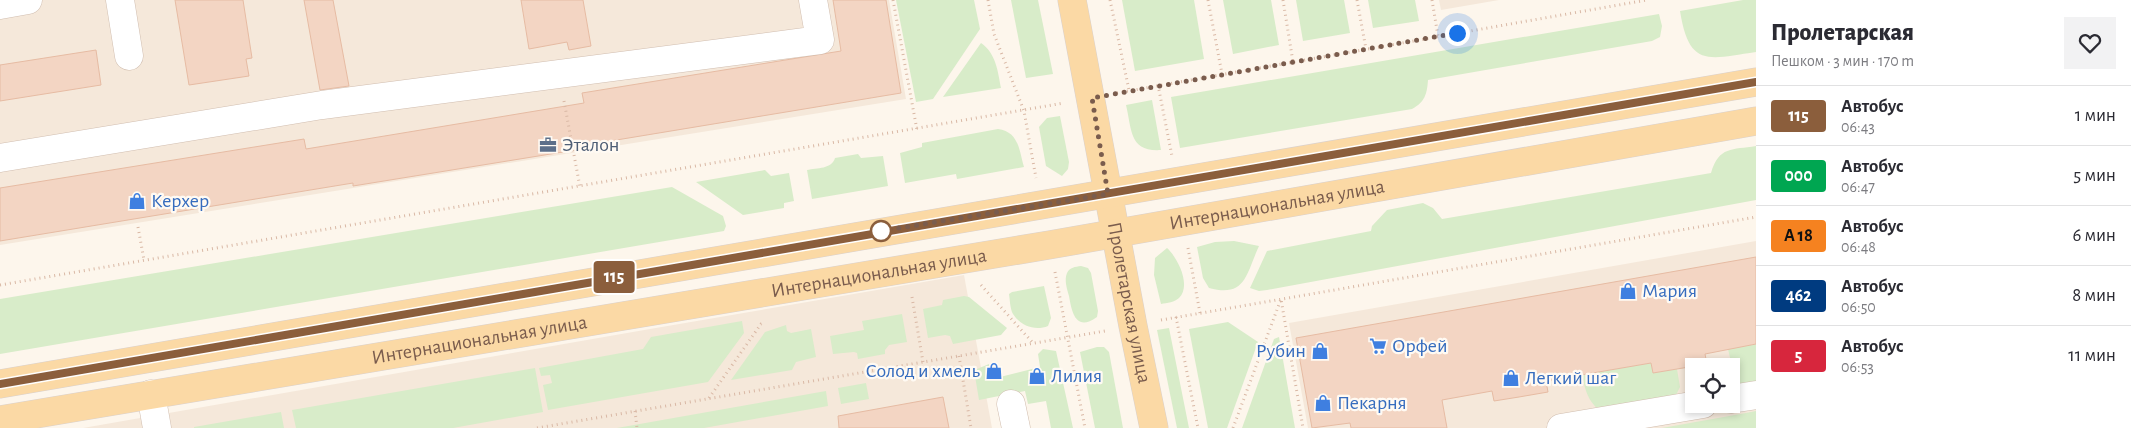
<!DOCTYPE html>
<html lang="ru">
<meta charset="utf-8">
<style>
body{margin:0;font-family:"Alegreya Sans",sans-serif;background:#f2f2f3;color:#2b2b33;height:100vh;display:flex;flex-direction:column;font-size:19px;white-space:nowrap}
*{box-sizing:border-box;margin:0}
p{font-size:16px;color:#7c7c81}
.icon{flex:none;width:28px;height:28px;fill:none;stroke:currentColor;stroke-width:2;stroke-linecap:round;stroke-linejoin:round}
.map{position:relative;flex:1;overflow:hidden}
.panel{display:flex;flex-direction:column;background:#fff;width:375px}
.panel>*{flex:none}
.badge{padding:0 10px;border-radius:4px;font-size:18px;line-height:32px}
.tools{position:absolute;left:1685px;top:358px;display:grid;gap:10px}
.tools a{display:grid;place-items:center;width:55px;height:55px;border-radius:0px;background:#fff;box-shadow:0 2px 8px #0003;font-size:25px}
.you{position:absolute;width:25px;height:25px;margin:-12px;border:4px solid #fff;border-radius:50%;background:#1a73e8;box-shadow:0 0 0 8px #1a73e833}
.map>.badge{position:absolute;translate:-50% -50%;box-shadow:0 0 0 2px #fff}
.round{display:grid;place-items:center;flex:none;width:52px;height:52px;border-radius:0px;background:#f2f2f3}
.headline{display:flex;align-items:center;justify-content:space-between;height:85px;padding:0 15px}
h1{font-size:24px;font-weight:800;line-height:38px}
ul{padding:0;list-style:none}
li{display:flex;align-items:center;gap:15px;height:60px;padding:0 15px;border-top:1px solid #e1e1e2}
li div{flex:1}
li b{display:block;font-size:19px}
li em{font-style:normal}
li .badge{min-width:55px;font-weight:700;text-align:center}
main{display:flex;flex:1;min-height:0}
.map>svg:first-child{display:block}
</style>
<main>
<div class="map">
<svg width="1756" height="428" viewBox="0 0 1756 428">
<rect width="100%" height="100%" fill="#fdf6ec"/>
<g fill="#f5e8da" fill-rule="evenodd">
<path d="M0,0H889L906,99L0,245Z"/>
<path d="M1439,0H1499L1441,10Z"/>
<path d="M1756,241V428H1308L1289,323ZM1694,366H1731V404H1694Z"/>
<path d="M964,275L992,428H83L650,329Z"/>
</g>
<g fill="#d8ecc9">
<path d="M896,0H974L980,29L933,99L916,102Z"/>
<path d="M1011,0H1038L1053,74L1026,78Z"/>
<path d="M1122,0H1194L1204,59L1135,71Z"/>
<path d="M1223,0H1271L1279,45L1233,54Z"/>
<path d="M1296,0H1344L1350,33L1303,41Z"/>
<path d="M1368,0H1415L1419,21L1373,28Z"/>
<path d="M1743,0H1756V52C1708,59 1689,68 1680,11Z"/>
<path d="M1659,14L1662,26L1660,37L1652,41L1428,80C1427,94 1425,102 1412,109L1180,148L1171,97Z"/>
<path d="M981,43C996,53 998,72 1001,88L943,97Z"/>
<path d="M1152,100L1161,150C1129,152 1132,130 1126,105Z"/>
<path d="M1060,116L1069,162L1068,169L1062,176L1046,166L1039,127L1047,118Z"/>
<path d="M998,129C1019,132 1019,150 1024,167L957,179L956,174L905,183L900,153L922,147V143Z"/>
<path d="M1756,146V200L1267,290L1259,291L1250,288L1267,251L1371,231L1372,226L1387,210L1423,203L1433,208L1442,219L1711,173C1719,146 1732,150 1756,146Z"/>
<path d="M858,154L861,158L883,156L888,186L812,199L807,170C817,168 832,169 835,158Z"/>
<path d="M765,170L771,176L789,173L794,201L784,203V208L743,215L696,182Z"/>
<path d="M672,187L723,216L726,226L724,231L0,354V299Z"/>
<path d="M1234,241L1259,246C1246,274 1246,298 1209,288L1203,278L1197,247L1215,242Z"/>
<path d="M1167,248C1177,257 1192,285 1179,298C1175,302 1167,303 1161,304L1154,275L1155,258Z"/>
<path d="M1081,266L1088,268L1091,273L1098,311L1097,317C1076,332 1072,313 1069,296C1067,289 1064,280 1067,273C1070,267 1075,267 1081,266Z"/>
<path d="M1044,286L1051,318L1048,326C1036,331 1021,327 1013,314C1010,309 1010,300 1009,294L1012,292Z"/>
<path d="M964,296L969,297L1007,328L1001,335L953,344L950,336L945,335L928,338L923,309L942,305L943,300Z"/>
<path d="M902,314L907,342L889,345L885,350V354L858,359L857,353L854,352L833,354L830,336L864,330L862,321Z"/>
<path d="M742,321L744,333L708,382L548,410L543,385L552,383L550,375L541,376L539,368L643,349L651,337Z"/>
<path d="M1228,322L1258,342L1227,428H1208L1189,329Z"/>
<path d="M786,325L787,331L791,333L811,329L816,357L796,362L792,370L731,380L765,332Z"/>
<path d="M1169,328L1189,428H1177L1157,330Z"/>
<path d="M1279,337L1295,428H1242L1274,339Z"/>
<path d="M1756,344V385H1743L1735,379L1728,349Z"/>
<path d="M1097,347H1104L1109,352L1123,428H1095L1080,352Z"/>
<path d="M1043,349L1056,351L1073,428H1051L1046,401L1028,404L1025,391L979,400L975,376L977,369L989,364L992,379L1040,367L1038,354Z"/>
<path d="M1651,363L1653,373L1677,369L1680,387L1676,395L1599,410C1588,401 1585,390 1582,375Z"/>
<path d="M535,368L543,412L453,428H296L292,410Z"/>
<path d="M866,383L869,399L841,404L838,388Z"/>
<path d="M826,391L828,406L704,428H617Z"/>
<path d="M1756,411V428H1662L1746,413Z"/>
<path d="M281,412L284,428H194V427Z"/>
</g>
<g fill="#f3d5c3" stroke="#e6bba3">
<path d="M175,0H243L252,58L246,59L249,76L189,85Z"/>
<path d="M304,0H333L349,86L320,90Z"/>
<path d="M521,0H583L591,46L569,50L567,42L529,49Z"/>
<path d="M833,0H886L901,93L562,149L563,152L353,186V183L0,241V188L304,139L306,149L584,103L582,93L841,51Z"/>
<path d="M96,50L101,85L0,101V65Z"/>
<path d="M1756,257V344L1705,354L1707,364L1653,373L1651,363L1546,381L1548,392L1519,397L1494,401L1492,391L1442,400L1447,428H1351L1350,423L1312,428L1296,338Z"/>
<path d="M943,397L949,428H839L838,416Z"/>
</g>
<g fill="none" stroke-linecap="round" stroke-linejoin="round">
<g stroke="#d1beb0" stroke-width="29">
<g id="minor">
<path d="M120,0L129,56"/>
<path d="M0,5L28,0"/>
<path d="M0,158L322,105L820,40L813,0"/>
<path d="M151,394L157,428"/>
<path d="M1731,399L1756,395"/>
<path d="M1011,404L1016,428"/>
<path d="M1561,428L1703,404"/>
</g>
</g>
<g stroke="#dad1cd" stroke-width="29">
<g id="major">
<path id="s1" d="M1072,0L1133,326L1154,428"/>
<path d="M0,384L1756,82"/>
<path id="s2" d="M0,420L1049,245L1756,121"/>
</g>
</g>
<g stroke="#d9b8a5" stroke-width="3" stroke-dasharray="1 4" stroke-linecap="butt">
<path d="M893,0L917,130"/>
<path d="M988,0L994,34L1024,111L1036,178"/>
<path d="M1110,0L1129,90"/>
<path d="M1208,0L1222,74"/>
<path d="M1283,0L1293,62"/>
<path d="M1357,0L1366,49"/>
<path d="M1432,0L1438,36"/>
<path d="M1158,85L1172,156"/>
<path d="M1117,93L1647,0"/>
<path d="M564,101L580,187"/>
<path d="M138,227L144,260"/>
<path d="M1188,248L1200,313"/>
<path d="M1055,272L1085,428"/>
<path d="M0,285L1064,103"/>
<path d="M981,285L1033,343"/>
<path d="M912,297L923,362"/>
<path d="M1176,317L1198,428"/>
<path d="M1161,320L1756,217"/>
<path d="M959,356L971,428"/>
<path d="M709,398L761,324L764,323"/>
<path d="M635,411L637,428"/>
<path d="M537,428L1105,331"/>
<path d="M1233,428L1281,299L1303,428"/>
</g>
<use href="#minor" stroke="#fff" stroke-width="28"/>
<use href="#major" stroke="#fbd9a5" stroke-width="28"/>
</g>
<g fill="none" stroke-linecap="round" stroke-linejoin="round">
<g stroke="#fff" stroke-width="11">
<path id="line" d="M0,384L1756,82"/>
</g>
<use href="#line" stroke="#8b5e3c" stroke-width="8"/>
<path stroke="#7a5c4d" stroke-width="5" stroke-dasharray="0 9" d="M881,231L1108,194L1092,98L1457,33"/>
</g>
<defs>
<g id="office-bare" transform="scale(1.35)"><path d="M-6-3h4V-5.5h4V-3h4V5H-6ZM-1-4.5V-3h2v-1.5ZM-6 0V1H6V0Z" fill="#5c6f8a" stroke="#fffaf3" stroke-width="2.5" paint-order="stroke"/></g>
<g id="shop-bare" transform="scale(1.35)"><path d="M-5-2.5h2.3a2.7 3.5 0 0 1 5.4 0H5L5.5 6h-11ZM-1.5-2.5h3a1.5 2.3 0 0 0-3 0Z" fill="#3f7fe0" stroke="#fffaf3" stroke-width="2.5" paint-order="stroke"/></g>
<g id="supermarket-bare" transform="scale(1.35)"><path d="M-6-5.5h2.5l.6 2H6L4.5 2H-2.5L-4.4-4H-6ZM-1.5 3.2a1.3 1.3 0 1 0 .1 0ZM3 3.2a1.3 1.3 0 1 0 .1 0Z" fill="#3f7fe0" stroke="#fffaf3" stroke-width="2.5" paint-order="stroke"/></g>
</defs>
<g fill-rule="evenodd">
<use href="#office-bare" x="548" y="145"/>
<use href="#shop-bare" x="137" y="201"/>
<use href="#shop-bare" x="1628" y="291"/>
<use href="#supermarket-bare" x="1378" y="346"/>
<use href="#shop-bare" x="1320" y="351"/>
<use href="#shop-bare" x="994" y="371"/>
<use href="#shop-bare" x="1037" y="376"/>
<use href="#shop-bare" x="1511" y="378"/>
<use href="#shop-bare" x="1323" y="403"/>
</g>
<circle fill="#fff" stroke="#8b5e3c" stroke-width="2.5" cx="881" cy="231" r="10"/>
<g text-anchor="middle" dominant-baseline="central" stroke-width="4.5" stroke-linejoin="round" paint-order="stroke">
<g font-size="20" fill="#4e5e75" stroke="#fffaf3" text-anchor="start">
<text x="562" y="145">Эталон</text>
</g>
<g font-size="20" fill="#366cbe" stroke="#fffaf3" text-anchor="start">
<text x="151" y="201">Керхер</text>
<text x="1642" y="291">Мария</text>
<text x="1392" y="346">Орфей</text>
<text x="1306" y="351" text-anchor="end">Рубин</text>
<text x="980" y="371" text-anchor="end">Солод и хмель</text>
<text x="1051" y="376">Лилия</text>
<text x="1525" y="378">Легкий шаг</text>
<text x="1337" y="403">Пекарня</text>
</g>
<g font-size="20" fill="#7a5c4d" stroke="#fffaf3">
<text stroke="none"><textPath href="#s2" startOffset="1295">Интернациональная улица</textPath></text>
<text stroke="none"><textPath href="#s2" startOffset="891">Интернациональная улица</textPath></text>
<text stroke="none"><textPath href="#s1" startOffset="308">Пролетарская улица</textPath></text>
<text stroke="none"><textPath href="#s2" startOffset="486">Интернациональная улица</textPath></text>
</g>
</g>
</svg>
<div class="tools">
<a><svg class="icon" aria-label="locate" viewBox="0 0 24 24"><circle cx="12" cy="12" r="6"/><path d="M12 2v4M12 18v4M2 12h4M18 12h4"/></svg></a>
</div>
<div class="you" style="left:1457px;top:33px"></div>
<b class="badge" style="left:614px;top:277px;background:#8b5e3c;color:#fff">115</b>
</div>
<section class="panel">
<div class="headline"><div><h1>Пролетарская</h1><p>Пешком · 3 мин · 170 m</p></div><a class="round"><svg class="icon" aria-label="heart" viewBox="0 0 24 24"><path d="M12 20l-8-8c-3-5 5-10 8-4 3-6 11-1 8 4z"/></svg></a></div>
<ul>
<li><span class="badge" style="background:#8b5e3c;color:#fff">115</span><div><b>Автобус</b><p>06:43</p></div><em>1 мин</em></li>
<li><span class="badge" style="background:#00a651;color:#fff">000</span><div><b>Автобус</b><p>06:47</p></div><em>5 мин</em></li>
<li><span class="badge" style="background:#f58220;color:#111">А 18</span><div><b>Автобус</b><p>06:48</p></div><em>6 мин</em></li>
<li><span class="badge" style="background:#003b80;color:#fff">462</span><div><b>Автобус</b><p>06:50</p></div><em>8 мин</em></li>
<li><span class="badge" style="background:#d7263d;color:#fff">5</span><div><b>Автобус</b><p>06:53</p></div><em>11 мин</em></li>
</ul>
</section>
</main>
